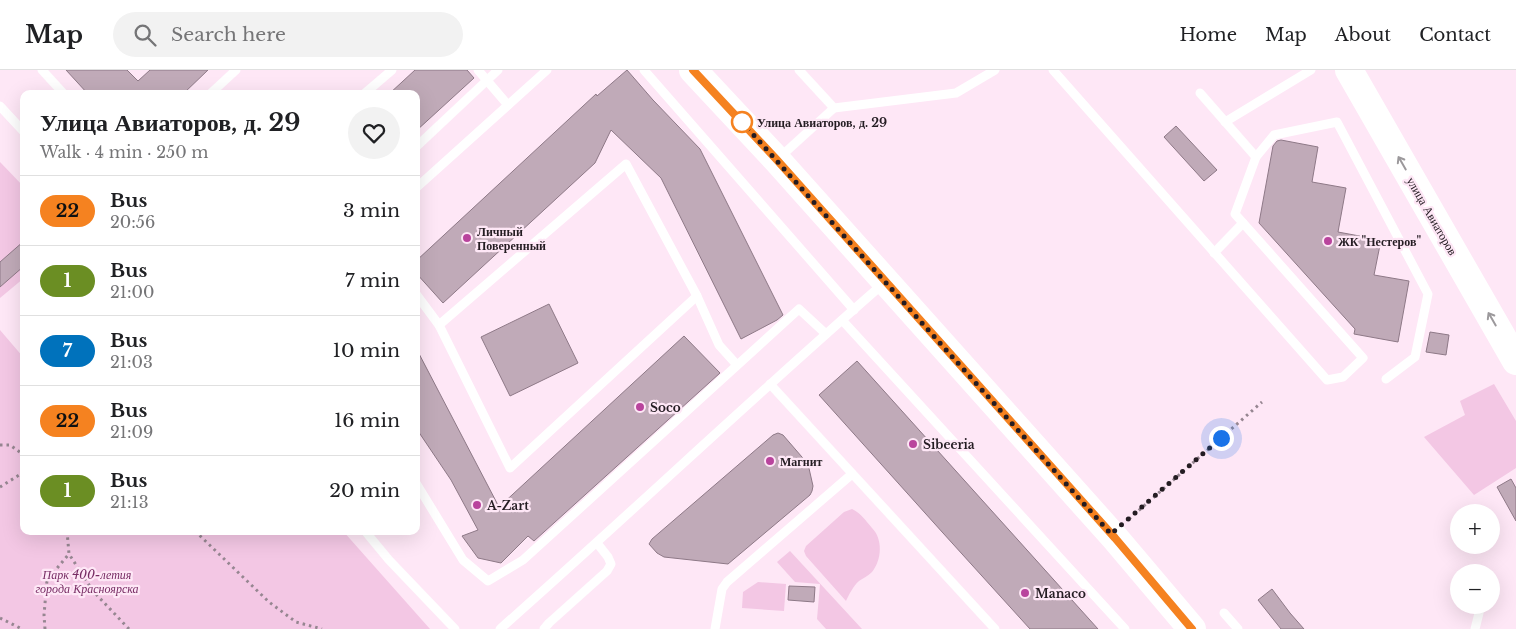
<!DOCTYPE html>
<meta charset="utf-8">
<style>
body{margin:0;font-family:"Libre Baskerville",serif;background:#f2f2f2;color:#202124;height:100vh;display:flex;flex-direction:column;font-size:19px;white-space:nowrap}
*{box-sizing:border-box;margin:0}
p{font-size:16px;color:#757577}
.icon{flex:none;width:28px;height:28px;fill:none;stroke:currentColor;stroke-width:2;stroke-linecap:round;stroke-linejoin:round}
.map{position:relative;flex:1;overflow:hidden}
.drawer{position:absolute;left:20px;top:20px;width:400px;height:445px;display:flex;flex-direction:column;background:#fff;border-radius:10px;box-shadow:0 5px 20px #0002}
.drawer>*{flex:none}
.badge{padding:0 10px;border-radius:16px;font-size:18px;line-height:32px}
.controls{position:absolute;left:1450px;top:434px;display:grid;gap:10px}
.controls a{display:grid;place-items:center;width:50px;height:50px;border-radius:50%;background:#fff;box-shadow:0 5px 20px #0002;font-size:25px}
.you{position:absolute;width:25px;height:25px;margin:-12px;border:4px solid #fff;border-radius:50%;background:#1a73e8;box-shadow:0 0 0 8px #1a73e833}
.map>.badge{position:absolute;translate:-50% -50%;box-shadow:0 0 0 2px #fff}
.round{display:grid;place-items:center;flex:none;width:52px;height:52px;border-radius:26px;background:#f2f2f2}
.headline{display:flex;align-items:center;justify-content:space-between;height:85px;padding:0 20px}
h1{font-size:24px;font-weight:800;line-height:38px}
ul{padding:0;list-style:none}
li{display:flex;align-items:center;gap:15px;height:70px;padding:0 20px;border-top:1px solid #e0e0e0}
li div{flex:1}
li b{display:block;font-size:19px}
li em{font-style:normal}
li .badge{min-width:55px;font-weight:700;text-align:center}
header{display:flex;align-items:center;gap:30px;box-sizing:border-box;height:70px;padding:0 25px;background:#fff;border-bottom:1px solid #e0e0e0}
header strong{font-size:24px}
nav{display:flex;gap:28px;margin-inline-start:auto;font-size:18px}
.search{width:350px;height:45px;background:#f2f2f2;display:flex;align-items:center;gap:12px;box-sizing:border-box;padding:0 18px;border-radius:28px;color:#757577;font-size:19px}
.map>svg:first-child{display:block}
</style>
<header>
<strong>Map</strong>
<div class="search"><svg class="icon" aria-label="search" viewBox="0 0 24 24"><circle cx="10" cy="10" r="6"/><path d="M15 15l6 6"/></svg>Search here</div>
<nav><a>Home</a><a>Map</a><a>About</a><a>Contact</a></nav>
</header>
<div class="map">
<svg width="1516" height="559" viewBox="0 0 1516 559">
<rect width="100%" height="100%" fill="#fee7f6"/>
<g fill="#f3c7e4">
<path d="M0,92L24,117V208L0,228Z"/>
<path d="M0,260L24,288V461H343L430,559H0Z"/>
<path d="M1494,314L1516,351V398L1474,425L1424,367L1465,345L1460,331Z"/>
<path d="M852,439C861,443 866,451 872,458C883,469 882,490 872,502C868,506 863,508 859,511C853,516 849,525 846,531L806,486L804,481L806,476L844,442Z"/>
<path d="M790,481L862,559H826L817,549L820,514L795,512L777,492Z"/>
<path d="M758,512L786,514L784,541L742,538L743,522Z"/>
</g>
<g fill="#c0aab8" stroke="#8e7987">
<path d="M66,0H127L138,11L150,0H208L183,24H88Z"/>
<path d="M415,0H467L474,8L416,61V24H389Z"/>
<path d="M627,0L653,30L700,79L783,245L777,250L741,269L661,108L611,60L595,93L443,233L416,203V191L596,24L597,26Z"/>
<path d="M1176,56L1217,100L1204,111L1164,67Z"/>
<path d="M1281,70L1318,77L1312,112L1346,118L1338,162L1381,170L1374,205L1409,211L1398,272L1354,264L1355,259L1259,153L1273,76L1277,71Z"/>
<path d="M24,171V196L0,217V192Z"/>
<path d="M549,234L578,293L510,326L481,267Z"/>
<path d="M1430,262L1449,265L1446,285L1426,282Z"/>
<path d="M684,266L720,303L534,471L528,466L501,493L478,488L462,466L478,460L451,410L416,358V278L499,437Z"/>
<path d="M857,291L1098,559H1030L943,463L819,325Z"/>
<path d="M778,363L783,365L808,394L813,416L812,421L810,425L728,494L664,487L657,483L649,474L652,469L773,365Z"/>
<path d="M1511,409L1516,418V451L1497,417Z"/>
<path d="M789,516L815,517L814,532L788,530Z"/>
<path d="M1272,519L1290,543L1304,559H1281L1258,530Z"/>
</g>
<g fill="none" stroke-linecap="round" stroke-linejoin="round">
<g stroke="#968691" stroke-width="3" stroke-dasharray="2.5 4" stroke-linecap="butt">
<path d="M0,375H10L24,385"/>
<path d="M0,417L24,402"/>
<path d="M1129,449L1262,332"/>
<path d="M67,461L69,484L93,521L129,559"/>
<path d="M195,461L269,532L296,552L322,559"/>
<path d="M0,548L22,559"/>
<path d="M45,559L44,545L47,510L69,484"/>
</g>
<g stroke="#fff" stroke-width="9">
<path d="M42,0L64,24"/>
<path d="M478,0L508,35"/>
<path d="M644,0L854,240"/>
<path d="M799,0L834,38L956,23L995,0"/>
<path d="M1053,0L1327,310L1343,307L1363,288L1235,144L1256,87L1274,65L1337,52L1428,224L1415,287L1386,309"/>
<path d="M1200,23L1256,87"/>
<path d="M210,24L236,0"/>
<path d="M364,24L392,0"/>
<path d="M0,36L24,62"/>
<path d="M1225,52L1311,0"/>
<path d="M416,77L498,0"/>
<path d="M779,88L834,38"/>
<path d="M416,118L547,0"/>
<path d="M1214,183L1243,153"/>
<path d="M416,224L439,255L510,398L697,226"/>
<path d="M842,250L1125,559"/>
<path d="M439,255L626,94L697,226L719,275L737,295"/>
<path d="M770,314L995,559"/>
<path d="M416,413L463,490L488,511L523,490L799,239L826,264"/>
<path d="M365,461L389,490L455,559"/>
<path d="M1224,543L1238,559"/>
<path d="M500,559C629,445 754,326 884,213"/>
<path d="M544,559L549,553L607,501L611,494L608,487L597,473"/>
<path d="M715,559L722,519L727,512L852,404"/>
<path d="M1475,559L1481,535"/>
</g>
<g stroke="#fff" stroke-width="28">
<path d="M693,0L777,90L1115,468L1192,559"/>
<path d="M1349,0L1516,291"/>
</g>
</g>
<defs><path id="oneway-shaft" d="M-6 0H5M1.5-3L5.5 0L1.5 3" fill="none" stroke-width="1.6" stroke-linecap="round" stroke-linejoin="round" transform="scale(1.25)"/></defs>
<g stroke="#9c999c">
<use href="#oneway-shaft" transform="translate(1402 93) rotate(-120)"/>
<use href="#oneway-shaft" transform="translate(1492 249) rotate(-120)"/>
</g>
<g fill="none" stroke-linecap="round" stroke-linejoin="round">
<g stroke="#fff" stroke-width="11">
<path id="line" d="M693,0L777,90L1115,468L1192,559"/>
</g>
<use href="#line" stroke="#f58220" stroke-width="8"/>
<path stroke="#241c22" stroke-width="5" stroke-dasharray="0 9" d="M742,52L1111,464L1221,368"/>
</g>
<circle fill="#fff" stroke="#f58220" stroke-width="2.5" cx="742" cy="52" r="10"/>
<g fill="#b9449d" stroke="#fee7f6" stroke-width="2">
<circle cx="467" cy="168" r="5"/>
<circle cx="1328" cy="171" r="5"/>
<circle cx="640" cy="337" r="5"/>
<circle cx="913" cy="374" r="5"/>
<circle cx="770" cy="391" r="5"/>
<circle cx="477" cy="435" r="5"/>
<circle cx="1025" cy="523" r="5"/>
</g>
<g text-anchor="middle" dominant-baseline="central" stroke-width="4.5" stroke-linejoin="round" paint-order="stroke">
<g font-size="12" font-weight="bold" fill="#241c22" stroke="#fee7f6" text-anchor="start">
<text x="757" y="52">Улица Авиаторов, д. 29</text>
</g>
<g font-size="12" fill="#241c22" stroke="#fee7f6">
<text transform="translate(1432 146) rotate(60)">улица Авиаторов</text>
</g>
<g font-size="12" font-weight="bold" fill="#241c22" stroke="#fee7f6" text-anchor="start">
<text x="477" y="161">Личный<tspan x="477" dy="14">Поверенный</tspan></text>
<text x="1338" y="171">ЖК "Нестеров"</text>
<text x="650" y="337">Soco</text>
<text x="923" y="374">Sibeeria</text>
<text x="780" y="391">Магнит</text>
<text x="487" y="435">A-Zart</text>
<text x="1035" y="523">Manaco</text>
</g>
<g font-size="12" font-style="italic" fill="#772c64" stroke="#fee7f6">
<text x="87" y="504">Парк 400-летия<tspan x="87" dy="14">города Красноярска</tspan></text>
</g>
</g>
</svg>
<div class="controls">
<a>+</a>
<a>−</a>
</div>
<div class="you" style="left:1221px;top:368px"></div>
<section class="drawer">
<div class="headline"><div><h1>Улица Авиаторов, д. 29</h1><p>Walk · 4 min · 250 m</p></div><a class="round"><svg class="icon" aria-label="heart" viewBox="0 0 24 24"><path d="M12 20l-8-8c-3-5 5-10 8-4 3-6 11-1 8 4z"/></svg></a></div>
<ul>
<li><span class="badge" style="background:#f58220;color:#111">22</span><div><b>Bus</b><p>20:56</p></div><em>3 min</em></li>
<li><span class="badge" style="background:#6b8e23;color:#fff">1</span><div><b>Bus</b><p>21:00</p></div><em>7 min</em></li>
<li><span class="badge" style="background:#0072bc;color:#fff">7</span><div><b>Bus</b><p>21:03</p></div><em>10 min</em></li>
<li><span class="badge" style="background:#f58220;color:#111">22</span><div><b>Bus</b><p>21:09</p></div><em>16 min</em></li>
<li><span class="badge" style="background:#6b8e23;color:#fff">1</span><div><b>Bus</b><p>21:13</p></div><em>20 min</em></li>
</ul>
</section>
</div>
